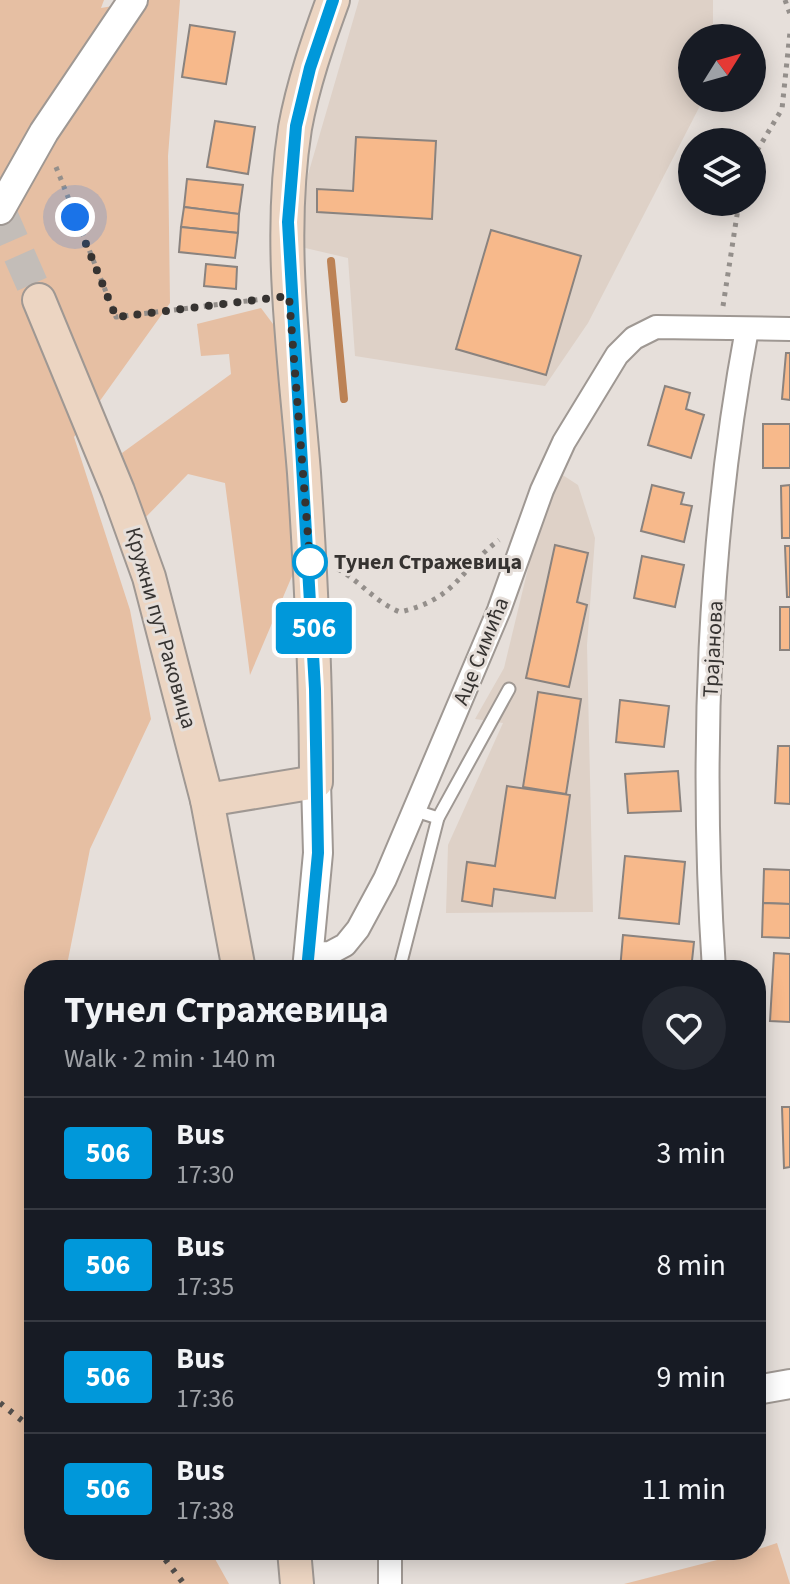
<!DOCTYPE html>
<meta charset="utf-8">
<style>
body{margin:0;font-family:"Source Sans 3",sans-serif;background:#242831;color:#f1f3f6;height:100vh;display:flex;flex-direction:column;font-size:30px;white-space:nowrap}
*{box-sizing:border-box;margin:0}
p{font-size:26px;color:#9ea1a6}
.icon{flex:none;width:44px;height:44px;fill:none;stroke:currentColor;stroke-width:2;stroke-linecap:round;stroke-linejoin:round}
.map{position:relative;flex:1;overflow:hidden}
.drawer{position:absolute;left:24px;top:960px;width:742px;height:600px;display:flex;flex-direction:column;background:#171b24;border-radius:32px;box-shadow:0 4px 20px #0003}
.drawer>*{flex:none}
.badge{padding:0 16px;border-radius:6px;font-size:28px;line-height:52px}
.needle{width:52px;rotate:53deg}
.buttons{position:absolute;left:678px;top:24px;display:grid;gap:16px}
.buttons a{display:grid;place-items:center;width:88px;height:88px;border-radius:50%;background:#171b24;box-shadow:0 4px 20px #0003;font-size:40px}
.you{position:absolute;width:40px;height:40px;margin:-20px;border:6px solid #fff;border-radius:50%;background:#1a73e8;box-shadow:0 0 0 12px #1a73e833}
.map>.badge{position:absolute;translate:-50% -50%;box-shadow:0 0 0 4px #fff}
.round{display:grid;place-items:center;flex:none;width:84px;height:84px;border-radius:42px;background:#242831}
.headline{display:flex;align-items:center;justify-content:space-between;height:136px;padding:0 40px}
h1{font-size:38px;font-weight:700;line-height:60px}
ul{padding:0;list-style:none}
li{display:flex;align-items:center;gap:24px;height:112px;padding:0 40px;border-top:2px solid #363941}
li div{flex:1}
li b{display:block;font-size:30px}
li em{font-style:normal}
li .badge{min-width:88px;font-weight:700;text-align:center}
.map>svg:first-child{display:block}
</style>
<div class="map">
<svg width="790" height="1584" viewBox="0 0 790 1584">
<rect width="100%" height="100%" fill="#e6dfda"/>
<g fill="#ded1c7">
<path d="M359,0H713V38H692V98H704L588,323L545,386L355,356L348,258L301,247L307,178Z"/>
<path d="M558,472L578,485L595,538L587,645L593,912L446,913L448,845L503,723L475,719L504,668L531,556Z"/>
</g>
<g fill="#e6bfa3">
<path d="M0,0H104L101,8L149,0H180L168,156L170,303L74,437L130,610L151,719L90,849L66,970H34V1550H210L229,1584H0Z"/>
<path d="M261,308L276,328L298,562L250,675L225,483L188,474L141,522L122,453L231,374L229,354L201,356L197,324Z"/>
<path d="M777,1543L790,1584H624L756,1550Z"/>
</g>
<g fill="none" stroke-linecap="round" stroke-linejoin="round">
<path stroke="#bc8255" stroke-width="8" d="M331,261L344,399"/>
</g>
<g fill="#f7b98b" stroke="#8a837f" stroke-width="2">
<path d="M190,25L235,32L226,84L182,77Z"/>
<path d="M215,121L255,127L248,174L207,167Z"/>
<path d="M356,137L436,141L432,219L317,212V189L353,191Z"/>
<path d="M187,179L243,185L239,214L184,207Z"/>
<path d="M184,207L239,214L238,233L181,227Z"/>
<path d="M181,227L238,233L235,258L179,252Z"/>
<path d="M491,230L581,256L546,375L456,349Z"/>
<path d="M206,264L237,267L236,289L204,286Z"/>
<path d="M786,353H790V400L782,399Z"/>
<path d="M665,386L690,393L686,409L704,415L691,458L648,445Z"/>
<rect x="763" y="424" width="27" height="44"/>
<path d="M652,485L684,493L681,504L692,506L684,542L641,531Z"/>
<path d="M790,485V538H782L781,486Z"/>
<path d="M555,545L588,553L577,602L587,605L569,687L526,678Z"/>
<path d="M785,546H790V597H787Z"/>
<path d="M642,556L684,565L675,607L634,598Z"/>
<rect x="780" y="607" width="10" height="43"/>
<path d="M538,692L581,699L566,794L523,787Z"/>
<path d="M620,700L669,706L664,747L616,742Z"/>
<path d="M778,746H790V804L775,803Z"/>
<path d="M678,771L681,811L628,813L625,774Z"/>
<path d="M507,786L570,795L555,898L494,889L492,906L462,901L467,862L495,866Z"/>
<path d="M625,856L685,862L679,924L619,918Z"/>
<path d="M764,869L790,870V904L763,903Z"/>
<path d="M763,903L790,904V938L762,937Z"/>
<path d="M623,935L694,942L691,970H620Z"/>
<path d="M774,953L790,954V1022L770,1021Z"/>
<path d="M782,1107H790V1167L784,1168Z"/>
<path d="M569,1550H603V1555L569,1558Z"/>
</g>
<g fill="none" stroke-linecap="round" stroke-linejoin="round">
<path stroke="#c3bdb8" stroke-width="32" stroke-dasharray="32 16" stroke-linecap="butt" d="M0,211L39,300"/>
<g stroke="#9f9893" stroke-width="15">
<g id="service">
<path d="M416,811L438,818L509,689"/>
<path d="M399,970L438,818"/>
</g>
</g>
<g stroke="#9f9893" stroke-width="26">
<g id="minor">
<path d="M308,954L330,953L345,945L358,929L385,879L499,610L542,490L564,442L617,355L634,338L656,327L790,329"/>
<path d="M714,970C700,759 708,537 747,329"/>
<path d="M390,1550V1584"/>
</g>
</g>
<g stroke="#9f9893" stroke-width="32">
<g id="tertiary">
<path d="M0,210L44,132L133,0"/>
<path d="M307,970L318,853L316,782"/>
<path d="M756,1390L790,1384"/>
</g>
</g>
<g stroke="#9f9893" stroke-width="36">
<g id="secondary">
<path d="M39,300L118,491L149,577L207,800L239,970"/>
<path d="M207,800L316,782C316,679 311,576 304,473C295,359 277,242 295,128C303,84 318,41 333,0"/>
<path d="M294,1550L297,1584"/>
</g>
</g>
<g stroke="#948f8b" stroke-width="5" stroke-dasharray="4 6" stroke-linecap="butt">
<path d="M785,0L790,14"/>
<path d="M752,159L782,109L790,32"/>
<path d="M56,167L116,317L263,299"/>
<path d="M723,306L739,202"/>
<path d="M338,569C361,582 375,602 400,612C457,599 459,570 499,540"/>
</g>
<use href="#service" stroke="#fff" stroke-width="11"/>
<use href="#minor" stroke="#fff" stroke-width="22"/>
<use href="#tertiary" stroke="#fff" stroke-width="28"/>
<use href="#secondary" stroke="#ecd5c2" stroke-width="32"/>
<g stroke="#534f4c" stroke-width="6" stroke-dasharray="4 8" stroke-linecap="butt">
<path d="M0,1403L34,1430"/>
<path d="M158,1550L184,1584"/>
</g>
</g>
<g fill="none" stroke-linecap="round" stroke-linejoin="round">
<g stroke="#fff" stroke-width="18">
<path id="line" d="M307,970L318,853L315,689L288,222L296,126L310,68L333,0"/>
</g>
<use href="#line" stroke="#0098da" stroke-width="12"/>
<path stroke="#363331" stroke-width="8" stroke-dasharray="0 14.4" d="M75,217L116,317L289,296L310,562"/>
</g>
<circle fill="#fff" stroke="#0098da" stroke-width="4" cx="310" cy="562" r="16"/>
<g text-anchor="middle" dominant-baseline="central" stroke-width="6" stroke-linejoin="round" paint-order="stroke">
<g font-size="22" font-weight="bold" fill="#363331" stroke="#e6dfda" text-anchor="start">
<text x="334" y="562">Тунел Стражевица</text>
</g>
<g font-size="22" fill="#363331" stroke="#e6dfda">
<text transform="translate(161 628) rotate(74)">Кружни пут Раковица</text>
<text transform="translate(713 649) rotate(-87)">Трајанова</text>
<text transform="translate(481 651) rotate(-68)">Аце Симића</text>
</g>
</g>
</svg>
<div class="buttons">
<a><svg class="needle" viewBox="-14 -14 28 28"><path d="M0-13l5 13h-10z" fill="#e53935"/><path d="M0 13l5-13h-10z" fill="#9ea1a6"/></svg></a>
<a><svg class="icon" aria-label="layers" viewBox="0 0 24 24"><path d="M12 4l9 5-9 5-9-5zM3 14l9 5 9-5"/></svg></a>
</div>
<div class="you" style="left:75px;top:217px"></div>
<b class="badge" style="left:314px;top:628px;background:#0098da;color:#fff">506</b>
<section class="drawer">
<div class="headline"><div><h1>Тунел Стражевица</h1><p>Walk · 2 min · 140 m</p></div><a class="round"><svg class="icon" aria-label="heart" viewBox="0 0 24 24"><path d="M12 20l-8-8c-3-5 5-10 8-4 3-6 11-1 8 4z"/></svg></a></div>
<ul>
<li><span class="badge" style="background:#0098da;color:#fff">506</span><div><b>Bus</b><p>17:30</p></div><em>3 min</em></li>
<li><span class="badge" style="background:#0098da;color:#fff">506</span><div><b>Bus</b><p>17:35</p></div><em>8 min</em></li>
<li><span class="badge" style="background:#0098da;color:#fff">506</span><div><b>Bus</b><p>17:36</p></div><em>9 min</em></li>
<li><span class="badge" style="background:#0098da;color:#fff">506</span><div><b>Bus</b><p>17:38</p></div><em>11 min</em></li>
</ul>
</section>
</div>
